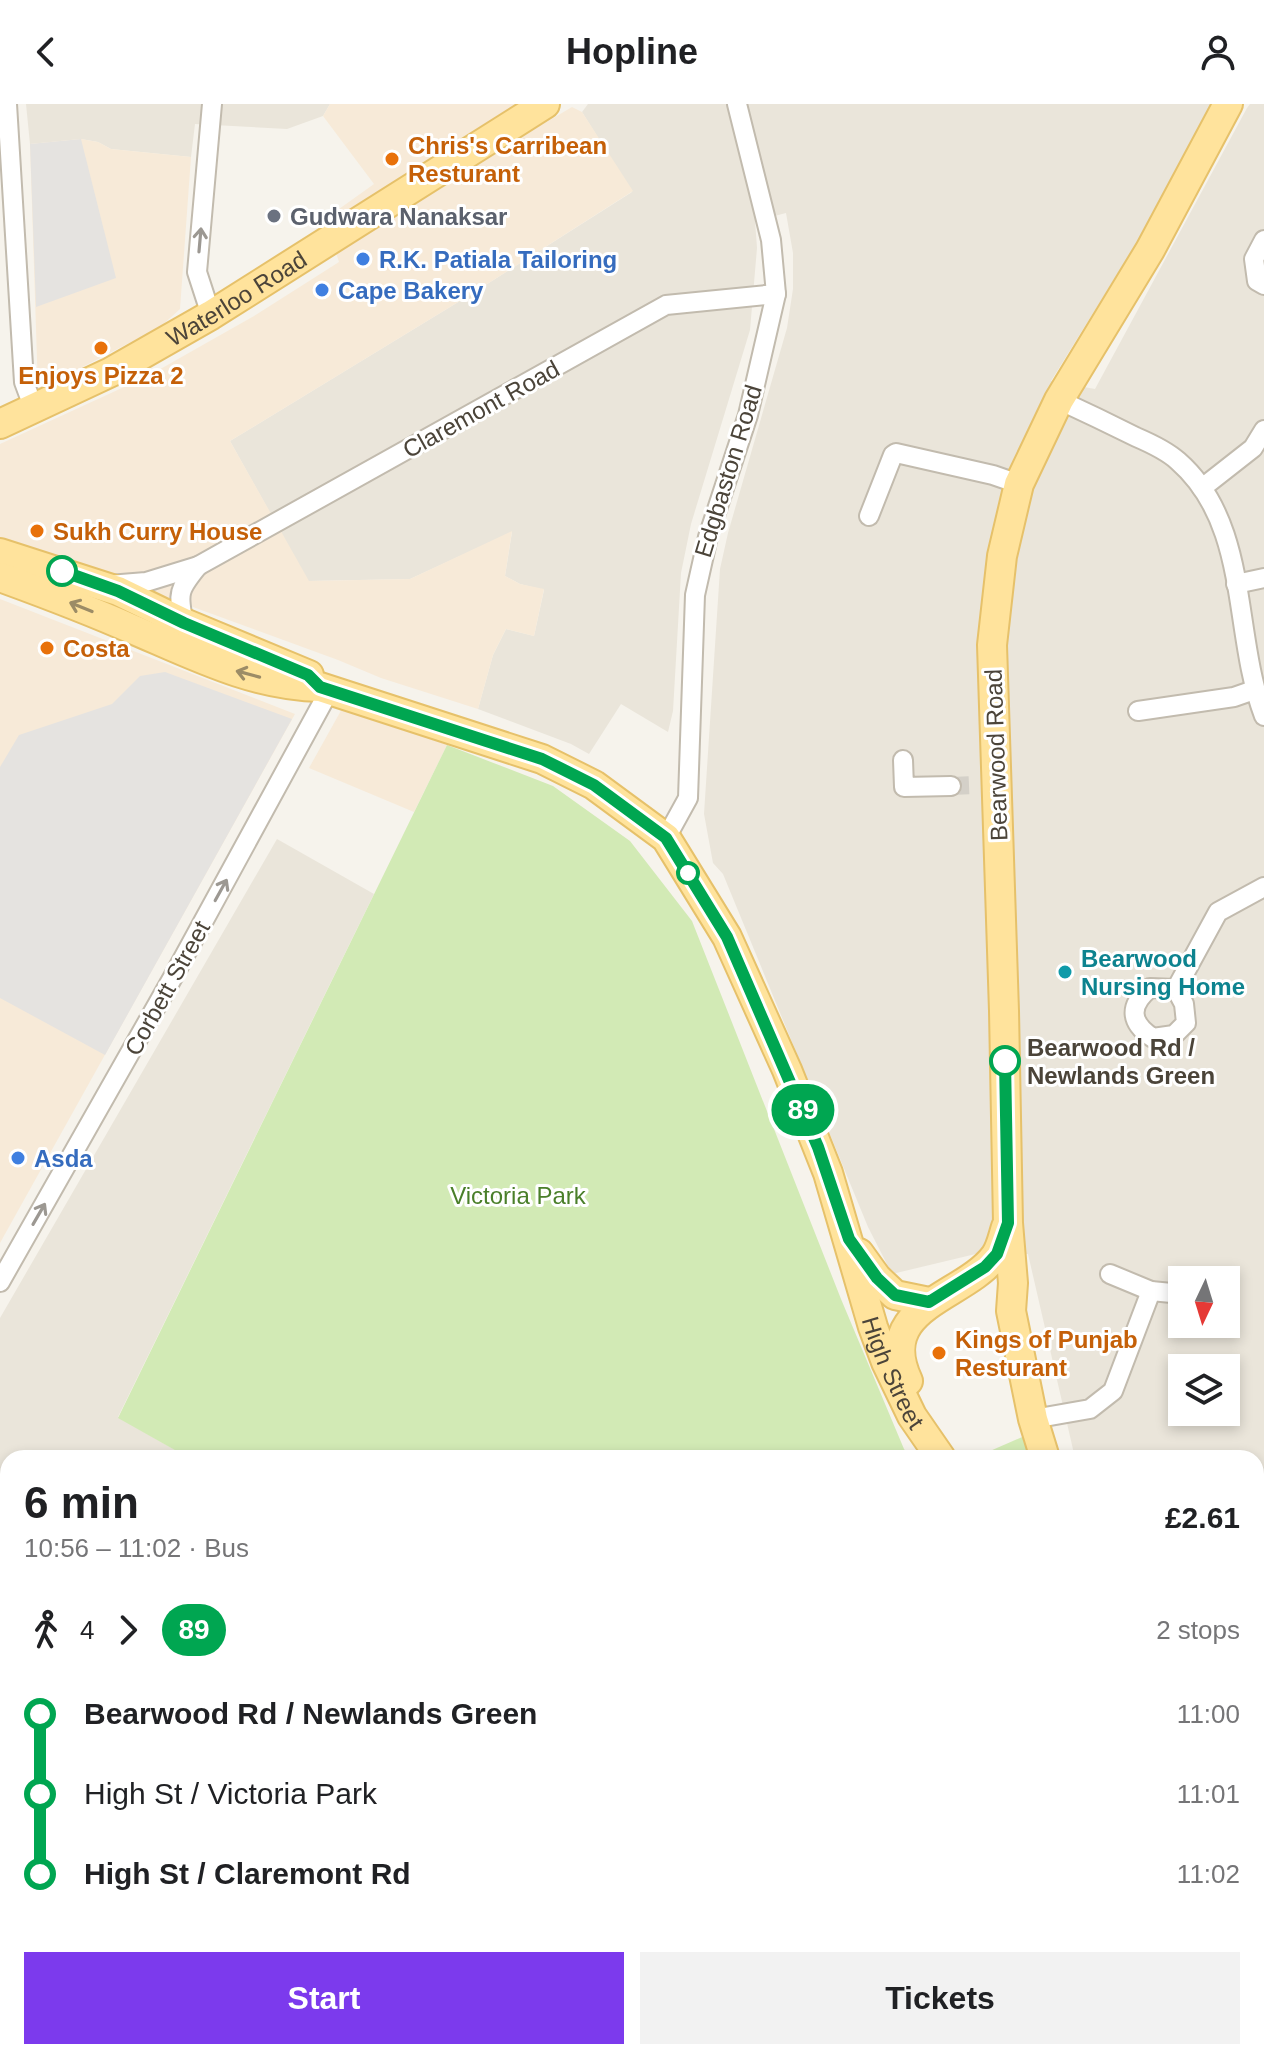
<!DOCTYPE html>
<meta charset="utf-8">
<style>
body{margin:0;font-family:Arial,sans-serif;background:#f2f2f2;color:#202124;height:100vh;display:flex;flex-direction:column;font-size:30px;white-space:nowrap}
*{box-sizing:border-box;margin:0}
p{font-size:26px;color:#757577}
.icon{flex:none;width:44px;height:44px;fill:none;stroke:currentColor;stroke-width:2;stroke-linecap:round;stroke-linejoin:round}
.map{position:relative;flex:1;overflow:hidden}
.side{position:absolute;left:0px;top:1346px;width:1264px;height:610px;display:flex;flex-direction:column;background:#fff;border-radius:24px 24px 0 0;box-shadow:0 4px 12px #0003}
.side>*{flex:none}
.badge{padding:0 16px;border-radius:26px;font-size:28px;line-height:52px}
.needle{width:52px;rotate:184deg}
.tools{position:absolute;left:1168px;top:1162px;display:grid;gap:16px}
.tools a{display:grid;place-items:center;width:72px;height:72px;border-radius:0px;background:#fff;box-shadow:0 4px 12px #0003;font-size:40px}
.map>.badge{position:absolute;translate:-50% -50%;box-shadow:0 0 0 4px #fff}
.legs{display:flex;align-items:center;gap:12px;height:88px;padding:0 24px;font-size:26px}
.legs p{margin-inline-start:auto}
.summary{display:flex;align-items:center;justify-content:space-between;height:136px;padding:0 24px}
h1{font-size:44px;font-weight:700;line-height:60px}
.button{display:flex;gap:16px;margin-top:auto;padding:16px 24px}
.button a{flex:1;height:92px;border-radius:0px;background:#7c3aed;color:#fff;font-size:32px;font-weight:700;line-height:92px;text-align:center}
.button a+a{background:#f2f2f2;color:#202124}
ul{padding:0 24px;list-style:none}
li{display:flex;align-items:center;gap:28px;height:80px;font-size:30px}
li i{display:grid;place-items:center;width:12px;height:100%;margin:0 10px;background:currentColor}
li i::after{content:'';width:20px;height:20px;margin:-10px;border:6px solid;border-radius:50%;background:#fff}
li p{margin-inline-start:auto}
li:first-child i{background:linear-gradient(#0000 50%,currentColor 0)}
li:last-child i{background:linear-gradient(currentColor 50%,#0000 0)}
header{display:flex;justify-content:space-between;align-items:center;height:104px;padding:0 24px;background:#fff;font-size:36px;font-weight:700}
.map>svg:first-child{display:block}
</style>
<header><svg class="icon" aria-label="back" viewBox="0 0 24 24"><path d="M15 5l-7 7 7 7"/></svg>Hopline<svg class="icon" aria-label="person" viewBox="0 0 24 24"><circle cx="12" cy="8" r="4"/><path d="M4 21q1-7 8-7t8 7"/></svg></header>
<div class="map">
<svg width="1264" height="1955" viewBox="0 0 1264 1955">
<rect width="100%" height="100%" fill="#f6f3ec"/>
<g fill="#eae5da" fill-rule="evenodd">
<path d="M26,0H330L323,12L287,25L195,20L191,53L111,45L98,38L81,35L30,40Z"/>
<path d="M588,0H1213L1137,138L1051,277L1095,285L1247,4L1250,0H1264V1506L1256,1542V1354H1075L1028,1150L984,1148L892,1170L868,1123L723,770L713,759L704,710L720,465L728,429L787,224L793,185V149L786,109L755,117L757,144L750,226L691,420L681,469L673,607L668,628L621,600L589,650L571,640L478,605L493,551L506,525L534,532L544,486L520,480L505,472L512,428L410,475L308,477L230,337L473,189L632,88L582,8ZM1182,1176H1226V1220H1182ZM1182,1264H1226V1308H1182Z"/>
<path d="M277,735L374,790L118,1313L189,1354H8V1441L0,1437V1214Z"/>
<path d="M1264,1673V1766L1256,1764V1710Z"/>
<path d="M1264,1767V1896L1256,1894V1777H1259Z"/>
</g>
<g fill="#f7ead8">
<path d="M330,0H520L533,26L572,3L582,8L633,87L473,189L230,337L309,477L410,475L512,427L505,472L520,480L544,485L534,532L506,525L493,551L478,605L381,574L338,556L78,461L0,440V340L148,272L254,212L339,158L325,115L374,80L323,12Z"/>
<path d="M81,35L98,38L111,45L191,53L180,205L160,223L38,286L30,40Z"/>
<path d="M0,495L295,610L0,1139Z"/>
<path d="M343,603L447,641L414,708L309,664Z"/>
<path d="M1256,1911H1264V1955H1246V1948H1256Z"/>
</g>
<path fill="#efe8d6" d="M0,1472L8,1476V1859L0,1855Z"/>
<g fill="#d2eab5">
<path d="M447,641L553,682L630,737L692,817L841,1195L904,1345L911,1354H189L118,1314Z"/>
<path d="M1029,1330L1037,1354H974Z"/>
<path d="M8,1916V1948H839L844,1955H0V1928Z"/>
</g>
<g fill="#e5e3e0">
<path d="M81,35L116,174L36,203L30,40Z"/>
<path d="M165,568L292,615L105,951L0,894V663L19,631L112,600L140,572Z"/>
</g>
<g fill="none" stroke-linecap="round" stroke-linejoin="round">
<path stroke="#a9d4f2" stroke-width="6" d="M804,1948L810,1955"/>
<path stroke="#d4d0c8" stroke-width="18" stroke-dasharray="18 9" stroke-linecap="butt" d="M951,682L976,681"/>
<g stroke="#c2bbae" stroke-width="22">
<g id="minor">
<path d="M7,0L24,278L34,305"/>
<path d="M1264,136L1254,155L1257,177L1264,181"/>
<path d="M211,211L197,168L212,0"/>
<path d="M1059,296C1085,308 1110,320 1136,333C1150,339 1167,347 1178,357C1251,421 1232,529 1264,612"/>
<path d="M1202,384L1253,344L1264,326"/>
<path d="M869,412L893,351L896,349L993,371L1019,380"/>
<path d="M1236,480L1264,474"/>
<path d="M109,481L146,478L198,462L666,201L776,190"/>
<path d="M184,519C177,489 179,485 198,462"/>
<path d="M1138,607L1234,593L1254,586"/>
<path d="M903,656L904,683L951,682"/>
<path d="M666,734L688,694L695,491L708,433L748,311L776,190L771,136L737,0"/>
<path d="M1150,884L1176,885L1184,900L1186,919L1174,931L1153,934C1130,919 1128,902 1150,884Z"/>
<path d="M1176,885L1218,808L1264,783"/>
<path d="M1110,1170L1151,1187L1182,1190"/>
<path d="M0,1178L173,873L329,587"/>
<path d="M1033,1315L1090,1305L1113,1287L1151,1187"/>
<path d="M0,1454L8,1459"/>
<path d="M1256,1623L1264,1587"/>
<path d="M1256,1777L1264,1778"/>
<path d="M1256,1894L1264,1896"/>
<path d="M1194,1955L1226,1950"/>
</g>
</g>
<g stroke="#e6c16a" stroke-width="32">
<g id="primary">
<path id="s1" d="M0,320L111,268L211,211L545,0"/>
<path d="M0,449L118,487L184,519L309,571"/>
<path id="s2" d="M0,473C44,489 89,506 132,525C193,551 253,582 320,583L542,655L594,681L666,734L727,833L787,966L828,1069L873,1223L886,1258L912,1312L941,1354"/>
<path d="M859,1149L877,1174L895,1191L929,1198"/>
<path d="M908,1277C873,1202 964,1194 995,1152C1001,1144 1003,1132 1006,1123"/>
<path d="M1045,1354L1033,1315L1011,1207L1013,1179L1008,1119L1004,907L992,541L1002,452L1019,380L1059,296L1150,146L1228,0"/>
<path d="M1226,1948L1227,1955"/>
</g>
</g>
<use href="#minor" stroke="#fff" stroke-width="18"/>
<use href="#primary" stroke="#ffe39c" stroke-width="28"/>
</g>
<defs><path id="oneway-shaft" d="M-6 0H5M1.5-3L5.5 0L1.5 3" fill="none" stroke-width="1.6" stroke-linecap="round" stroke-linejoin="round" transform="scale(2)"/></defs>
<g stroke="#9c9892">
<use href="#oneway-shaft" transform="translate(200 136) rotate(-85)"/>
<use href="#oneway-shaft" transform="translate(221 786) rotate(-61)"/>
<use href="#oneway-shaft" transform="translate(39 1110) rotate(-60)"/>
</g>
<g stroke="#9c8c66">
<use href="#oneway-shaft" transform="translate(81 503) rotate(-158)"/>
<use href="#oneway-shaft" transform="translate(248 570) rotate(-165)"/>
</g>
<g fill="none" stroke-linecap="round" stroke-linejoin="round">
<g stroke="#fff" stroke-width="18">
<path id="line-1" d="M62,467L118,487L184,519L308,571L320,583L542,655L594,681L666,734L727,833L818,1043L849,1135L877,1174L895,1191L929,1198L985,1163L997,1150L1008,1119L1005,957"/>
</g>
<use href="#line-1" stroke="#00a651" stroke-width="12"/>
</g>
<g fill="#e8710a" stroke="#fff" stroke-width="3">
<circle cx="392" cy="55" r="8"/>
<circle cx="101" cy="244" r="8"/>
<circle cx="37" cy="427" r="8"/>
<circle cx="47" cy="544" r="8"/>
<circle cx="939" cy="1249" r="8"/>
</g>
<circle fill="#6b7280" stroke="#fff" stroke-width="3" cx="274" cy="112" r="8"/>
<g fill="#3f7fe0" stroke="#fff" stroke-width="3">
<circle cx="363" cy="155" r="8"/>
<circle cx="322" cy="186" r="8"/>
<circle cx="18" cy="1054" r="8"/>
</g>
<g fill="#fff" stroke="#00a651" stroke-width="4">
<circle cx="62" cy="467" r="14"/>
<circle cx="688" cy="769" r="10"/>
<circle cx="1005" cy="957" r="14"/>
</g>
<circle fill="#0f9aa8" stroke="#fff" stroke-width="3" cx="1065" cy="868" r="8"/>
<g text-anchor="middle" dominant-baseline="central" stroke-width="6" stroke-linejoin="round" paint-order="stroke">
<g font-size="24" font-weight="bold" fill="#c56008" stroke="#fff" text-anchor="start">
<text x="408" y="41">Chris's Carribean<tspan x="408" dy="28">Resturant</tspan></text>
<text x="101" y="271" text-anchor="middle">Enjoys Pizza 2</text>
<text x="53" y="427">Sukh Curry House</text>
<text x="63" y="544">Costa</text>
<text x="955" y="1235">Kings of Punjab<tspan x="955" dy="28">Resturant</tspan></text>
</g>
<g font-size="24" font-weight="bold" fill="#5b616d" stroke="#fff" text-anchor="start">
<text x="290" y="112">Gudwara Nanaksar</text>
</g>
<g font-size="24" font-weight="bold" fill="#366cbe" stroke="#fff" text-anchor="start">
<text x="379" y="155">R.K. Patiala Tailoring</text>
<text x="338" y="186">Cape Bakery</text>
<text x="34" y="1054">Asda</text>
</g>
<g font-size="24" fill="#4b4439" stroke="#fff">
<text stroke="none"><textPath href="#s1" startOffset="268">Waterloo Road</textPath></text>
<text transform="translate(481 305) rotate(-29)">Claremont Road</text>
<text transform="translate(728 367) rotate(-73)">Edgbaston Road</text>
<text transform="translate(996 651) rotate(-92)">Bearwood Road</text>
<text transform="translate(167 884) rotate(-61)">Corbett Street</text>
<text stroke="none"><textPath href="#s2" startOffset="1304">High Street</textPath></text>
</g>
<g font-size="24" font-weight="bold" fill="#0d838f" stroke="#fff" text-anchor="start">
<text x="1081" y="854">Bearwood<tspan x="1081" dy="28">Nursing Home</tspan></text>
</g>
<g font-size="24" font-weight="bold" fill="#4b4439" stroke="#fff" text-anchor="start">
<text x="1027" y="943">Bearwood Rd /<tspan x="1027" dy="28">Newlands Green</tspan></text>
</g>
<g font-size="24" fill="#4a7f2a" stroke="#fff">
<text x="518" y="1091">Victoria Park</text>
</g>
</g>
</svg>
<div class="tools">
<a><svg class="needle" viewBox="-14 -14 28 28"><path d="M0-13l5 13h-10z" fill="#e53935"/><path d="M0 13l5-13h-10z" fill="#757577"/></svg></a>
<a><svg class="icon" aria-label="layers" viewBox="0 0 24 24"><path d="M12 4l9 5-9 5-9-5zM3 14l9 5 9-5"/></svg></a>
</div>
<b class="badge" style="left:803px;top:1006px;background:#00a651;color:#fff">89</b>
<section class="side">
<div class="summary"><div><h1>6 min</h1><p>10:56 – 11:02 · Bus</p></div><b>£2.61</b></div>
<div class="legs"><svg class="icon" aria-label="walk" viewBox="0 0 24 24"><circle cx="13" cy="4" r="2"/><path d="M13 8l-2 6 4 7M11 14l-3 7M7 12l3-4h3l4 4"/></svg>4<svg class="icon" aria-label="forward" viewBox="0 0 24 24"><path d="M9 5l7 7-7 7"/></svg><b class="badge" style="background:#00a651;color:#fff">89</b><p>2 stops</p></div>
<ul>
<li><i style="color:#00a651"></i><b>Bearwood Rd / Newlands Green</b><p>11:00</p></li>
<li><i style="color:#00a651"></i><span>High St / Victoria Park</span><p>11:01</p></li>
<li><i style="color:#00a651"></i><b>High St / Claremont Rd</b><p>11:02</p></li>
</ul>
<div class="button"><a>Start</a><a>Tickets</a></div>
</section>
</div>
